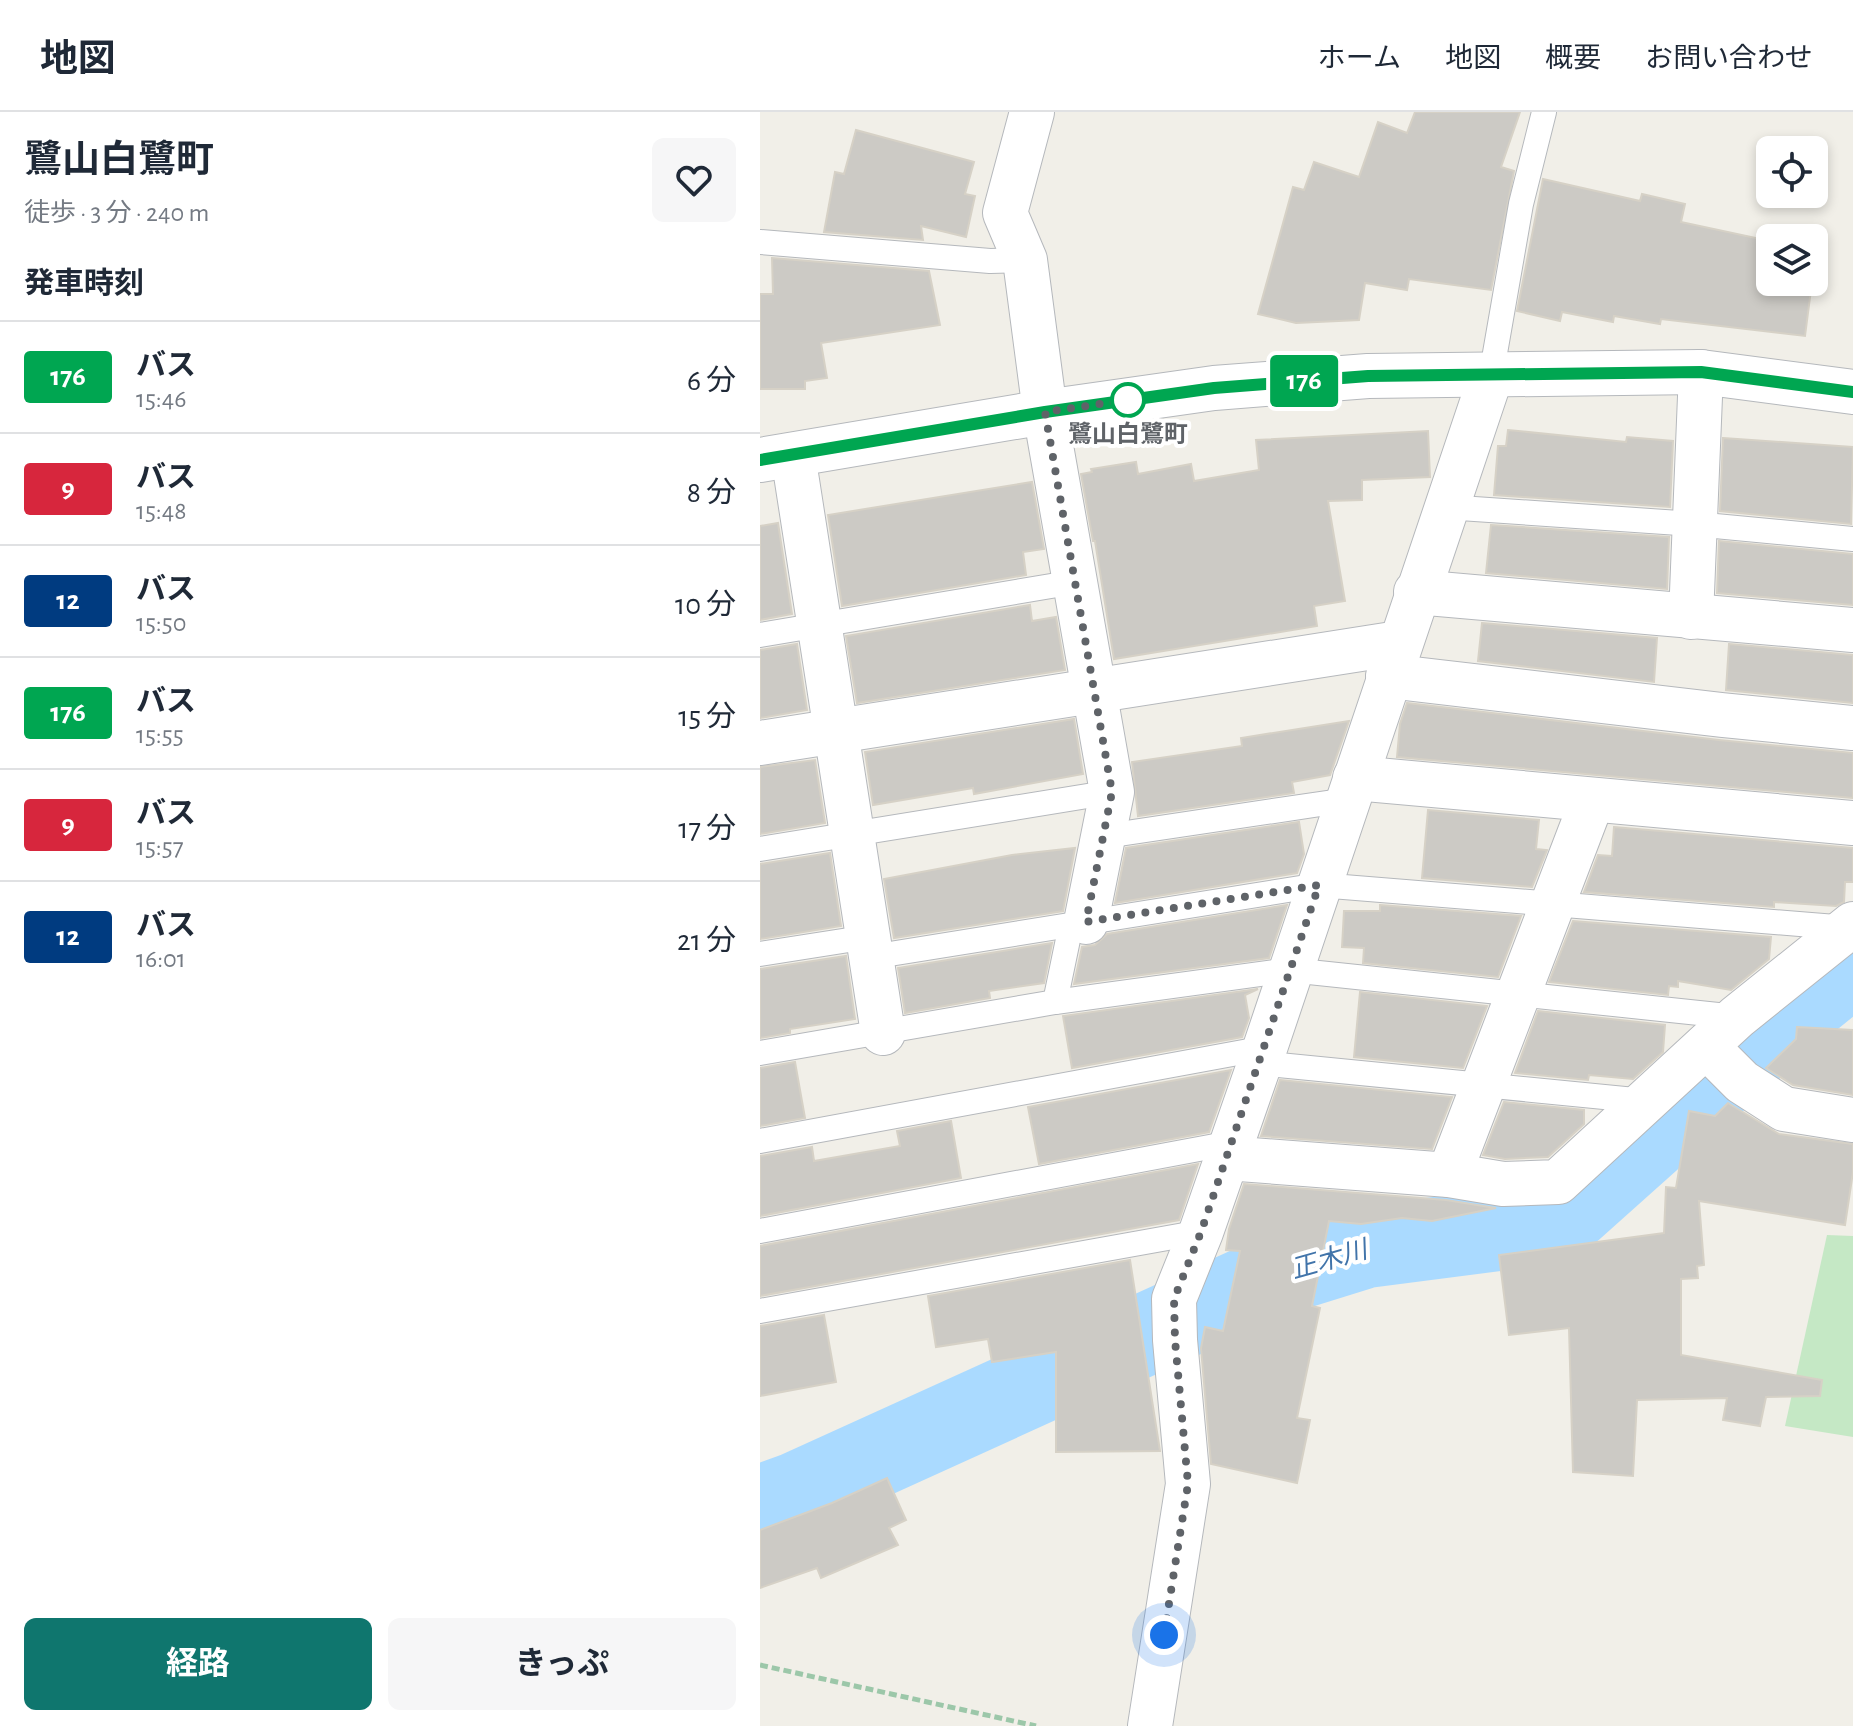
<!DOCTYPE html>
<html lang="ja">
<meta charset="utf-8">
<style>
body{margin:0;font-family:"Alegreya Sans","Noto Sans JP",sans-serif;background:#f6f6f7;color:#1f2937;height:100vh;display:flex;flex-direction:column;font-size:30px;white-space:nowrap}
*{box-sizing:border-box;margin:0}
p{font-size:26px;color:#747a83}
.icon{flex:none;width:44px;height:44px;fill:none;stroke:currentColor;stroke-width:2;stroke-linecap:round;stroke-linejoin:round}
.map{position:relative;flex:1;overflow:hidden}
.side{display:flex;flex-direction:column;background:#fff;width:760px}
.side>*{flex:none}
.badge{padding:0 16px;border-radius:6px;font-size:28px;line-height:52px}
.controls{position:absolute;left:996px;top:24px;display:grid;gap:16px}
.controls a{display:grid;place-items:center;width:72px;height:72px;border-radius:12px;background:#fff;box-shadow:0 4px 12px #0003;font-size:40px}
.you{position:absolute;width:40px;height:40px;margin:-20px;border:6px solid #fff;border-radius:50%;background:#1a73e8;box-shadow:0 0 0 12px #1a73e833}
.map>.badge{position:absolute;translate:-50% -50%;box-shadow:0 0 0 4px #fff}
h2{padding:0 24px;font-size:30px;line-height:72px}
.round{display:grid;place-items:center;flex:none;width:84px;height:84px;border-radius:12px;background:#f6f6f7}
.headline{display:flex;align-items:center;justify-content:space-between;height:136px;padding:0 24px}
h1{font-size:38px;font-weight:700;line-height:60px}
.button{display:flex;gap:16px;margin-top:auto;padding:16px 24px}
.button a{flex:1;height:92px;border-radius:12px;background:#0f766e;color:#fff;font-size:32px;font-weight:700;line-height:92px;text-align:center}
.button a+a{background:#f6f6f7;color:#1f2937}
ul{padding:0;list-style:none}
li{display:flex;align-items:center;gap:24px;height:112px;padding:0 24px;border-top:2px solid #e0e1e3}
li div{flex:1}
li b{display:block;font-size:30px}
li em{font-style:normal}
li .badge{min-width:88px;font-weight:700;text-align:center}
header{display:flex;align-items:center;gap:48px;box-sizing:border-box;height:112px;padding:0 40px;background:#fff;border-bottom:2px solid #e0e1e3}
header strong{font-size:38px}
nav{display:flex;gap:44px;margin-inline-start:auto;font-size:28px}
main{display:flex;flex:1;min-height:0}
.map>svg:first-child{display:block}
</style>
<header>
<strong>地図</strong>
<nav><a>ホーム</a><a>地図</a><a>概要</a><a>お問い合わせ</a></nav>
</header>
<main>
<section class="side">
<div class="headline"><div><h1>鷺山白鷺町</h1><p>徒歩 · 3 分 · 240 m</p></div><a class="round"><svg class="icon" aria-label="heart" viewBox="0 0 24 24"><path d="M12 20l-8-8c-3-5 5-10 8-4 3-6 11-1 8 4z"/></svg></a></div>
<h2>発車時刻</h2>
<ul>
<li><span class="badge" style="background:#00a651;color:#fff">176</span><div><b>バス</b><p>15:46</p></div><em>6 分</em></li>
<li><span class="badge" style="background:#d7263d;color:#fff">9</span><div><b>バス</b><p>15:48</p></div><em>8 分</em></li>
<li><span class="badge" style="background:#003b80;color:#fff">12</span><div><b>バス</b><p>15:50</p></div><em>10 分</em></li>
<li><span class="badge" style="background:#00a651;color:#fff">176</span><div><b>バス</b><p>15:55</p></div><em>15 分</em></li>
<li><span class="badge" style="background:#d7263d;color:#fff">9</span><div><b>バス</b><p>15:57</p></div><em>17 分</em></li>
<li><span class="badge" style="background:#003b80;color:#fff">12</span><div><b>バス</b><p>16:01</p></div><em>21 分</em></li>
</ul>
<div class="button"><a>経路</a><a>きっぷ</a></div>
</section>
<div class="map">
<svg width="1093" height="1614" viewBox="0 0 1093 1614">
<rect width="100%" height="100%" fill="#f1efe8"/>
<path fill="#c5e8c5" d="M1067,1123L1093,1124V1325L1025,1314Z"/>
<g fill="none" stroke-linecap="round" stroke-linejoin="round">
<path stroke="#aadaff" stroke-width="82" d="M0,1394L36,1381L516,1163L606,1135L746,1117L812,1097L1019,912L1093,852"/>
</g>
<g fill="#cccac5" stroke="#d6d1c6" stroke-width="2">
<path d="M655,0H760L741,55L754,59L731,178L649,167L647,178L605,171L599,208L536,211L498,202L533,75L544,78L554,50L599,65L618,10L647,21Z"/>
<path d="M96,18L214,50L205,82L215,84L206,125L161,114L163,128L64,120L75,60L84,62Z"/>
<path d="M783,67L880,89L882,82L925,92L921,110L1010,129V170H1052L1045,224L901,207L900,212L854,204L853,210L802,200L800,209L757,199Z"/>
<path d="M12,146L169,159L180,213L61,231L67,266L45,269V277H0V182H13Z"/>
<path d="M748,318L866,330L867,325L913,329L910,395L734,383L738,334H746Z"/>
<path d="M668,319L670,365L602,368V388L568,389L585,489L554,494L557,514L354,547L335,429H333L321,362L332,360L331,357L376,350L378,362L431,352L434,369L499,358L496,328Z"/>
<path d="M963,326L1093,335L1091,412L960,399Z"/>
<path d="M272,370L284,437L263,440L266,463L82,494L68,403Z"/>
<path d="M18,411L32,502L0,508V414Z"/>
<path d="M731,413L909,425L907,477L726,461Z"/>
<path d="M959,429L1093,442V493L957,481Z"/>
<path d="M270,493L272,509L296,505L305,558L97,591L86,524Z"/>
<path d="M722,511L897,526L894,570L718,549Z"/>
<path d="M37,532L47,598L0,606V538Z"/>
<path d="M969,532L1093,543V591L966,578Z"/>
<path d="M647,591L959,628L1093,641V686L637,645L640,612Z"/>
<path d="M314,607L323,662L214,682L213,676L113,693L105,640Z"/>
<path d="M589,609L570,663L532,670L534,681L378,704L372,650L482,634L481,626Z"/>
<path d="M55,648L65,711L0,722V655Z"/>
<path d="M668,698L779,708L776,737L787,738L772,775L662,766Z"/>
<path d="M539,710L544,742L537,761L355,791L366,736Z"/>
<path d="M854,715L1093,736V770H1085L1084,790L1076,794L1014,790V795L824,780L838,743L852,744Z"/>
<path d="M315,736L303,799L134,826L124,767L252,743Z"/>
<path d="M70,741L81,814L0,827V752Z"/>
<path d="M527,793L509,846L314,872L322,835L335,833L347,822Z"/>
<path d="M620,793L761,804L738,865L603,851L604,836L582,835L584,799H620Z"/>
<path d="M813,809L1011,825L1009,847L971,878L918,869V875L909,874L908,883L789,870Z"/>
<path d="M292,831L284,871L229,879L230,886L145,901L138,856Z"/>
<path d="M86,844L95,907L30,917V921L0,926V857Z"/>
<path d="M498,877L485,883L489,906L482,925L312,956L303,904Z"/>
<path d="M600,880L727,894L703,956L594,945Z"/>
<path d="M778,899L905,913L903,940L873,967L829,963L828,968L755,961Z"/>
<path d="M1037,915L1093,918V983L1033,973L1006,956L1036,927Z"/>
<path d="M35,950L45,1006L0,1014V956Z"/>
<path d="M471,958L449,1020L279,1052L268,995Z"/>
<path d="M520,968L692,985L672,1037L501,1024Z"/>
<path d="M744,990L824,998V1012L788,1045L745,1047L723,1043Z"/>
<path d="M968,991L1019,1022L1093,1032V1060L1085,1113L939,1089L944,1153L937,1154L938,1166L921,1167V1243L1062,1268L1060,1284L1006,1285L1000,1314L963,1308L967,1286L877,1288L873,1364L813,1360L809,1216L749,1223L739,1143L904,1121L906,1075L916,1076L929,999L955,1004Z"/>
<path d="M191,1009L201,1066L0,1104V1044L52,1035L54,1049L140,1034L137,1019Z"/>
<path d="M438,1052L419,1108L0,1184V1134Z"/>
<path d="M484,1072L686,1088L736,1096L672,1109L642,1106L601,1112L569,1109L552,1194L560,1196L537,1306L550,1308L537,1371L451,1352L441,1236L445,1215L463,1219L480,1139L466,1138L469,1117Z"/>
<path d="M370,1148L400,1339L296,1340V1240L232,1250L228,1227L176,1235L168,1184Z"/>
<path d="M64,1203L76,1270L0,1284V1214Z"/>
<path d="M127,1366L146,1408L129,1416L138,1433L61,1466L57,1456L0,1476V1418L72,1391Z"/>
</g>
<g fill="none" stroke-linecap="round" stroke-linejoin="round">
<g stroke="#b5b8bc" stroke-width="26">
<g id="service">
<path d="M0,130L230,149L265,148"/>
<path d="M731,264L761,92L784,0"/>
<path d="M685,395L934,412L1093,427"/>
<path d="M0,523L315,470"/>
<path d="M346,724L587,688"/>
<path d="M0,737L352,680"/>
<path d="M0,842L108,825"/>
<path d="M111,845L559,773L1088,816"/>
<path d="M295,890L311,813"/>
<path d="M0,941L295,890L530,858L977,905"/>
<path d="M498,951L885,989"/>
<path d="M0,1029L505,936"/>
<path d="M0,1119L471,1031"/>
<path d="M0,1199L441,1120"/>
</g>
</g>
<g stroke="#b5b8bc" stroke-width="46">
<g id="minor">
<path d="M272,0L245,101L265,148L285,300L352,680L326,810"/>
<path d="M33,343L123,921"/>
<path d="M656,480L1093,518"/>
<path d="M931,505L941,260"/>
<path d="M628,564L962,603L1093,616"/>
<path d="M0,631L639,531"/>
<path d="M595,666L1093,711"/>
<path d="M946,934L982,970L1024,997L1093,1008"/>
<path d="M466,1046L689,1063L743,1072L798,1070L977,905L1093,812"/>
<path d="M689,1063L832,689"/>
<path d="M390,1614L428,1372L415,1228L414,1187L441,1120L505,936L731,264"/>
</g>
</g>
<g stroke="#b5b8bc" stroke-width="46">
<path id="tertiary" d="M0,348L285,300L454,276L608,264L941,260L1093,280"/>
</g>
<path stroke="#9cc7a9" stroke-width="5" stroke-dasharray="8 4" stroke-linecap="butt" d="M0,1553L276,1614"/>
<use href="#service" stroke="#fff" stroke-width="24"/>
<use href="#minor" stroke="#fff" stroke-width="44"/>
<use href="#tertiary" stroke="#fff" stroke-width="44"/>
</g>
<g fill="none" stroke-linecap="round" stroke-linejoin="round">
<g stroke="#fff" stroke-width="18">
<path id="line" d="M0,348L285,300L454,276L608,264L941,260L1093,280"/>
</g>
<use href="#line" stroke="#00a651" stroke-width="12"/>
<path stroke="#5f6368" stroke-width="8" stroke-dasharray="0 14.4" d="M368,288L285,300L352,680L326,810L559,773L441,1120L414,1187L415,1228L428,1372L404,1523"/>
</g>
<circle fill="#fff" stroke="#00a651" stroke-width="4" cx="368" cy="288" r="16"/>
<g text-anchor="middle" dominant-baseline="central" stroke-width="8" stroke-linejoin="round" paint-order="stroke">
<g font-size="24" font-weight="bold" fill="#5f6368" stroke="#fff">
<text x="368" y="323">鷺山白鷺町</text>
</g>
<g font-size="26" font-style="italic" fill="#4174aa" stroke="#fff">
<text transform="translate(569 1148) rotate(-16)">正木川</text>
</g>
</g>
</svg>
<div class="controls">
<a><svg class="icon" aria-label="locate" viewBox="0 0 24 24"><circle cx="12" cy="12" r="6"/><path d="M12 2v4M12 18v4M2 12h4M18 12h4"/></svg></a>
<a><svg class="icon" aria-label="layers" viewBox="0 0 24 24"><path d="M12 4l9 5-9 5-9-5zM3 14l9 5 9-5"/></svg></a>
</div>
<div class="you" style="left:404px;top:1523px"></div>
<b class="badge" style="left:544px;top:269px;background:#00a651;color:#fff">176</b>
</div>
</main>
